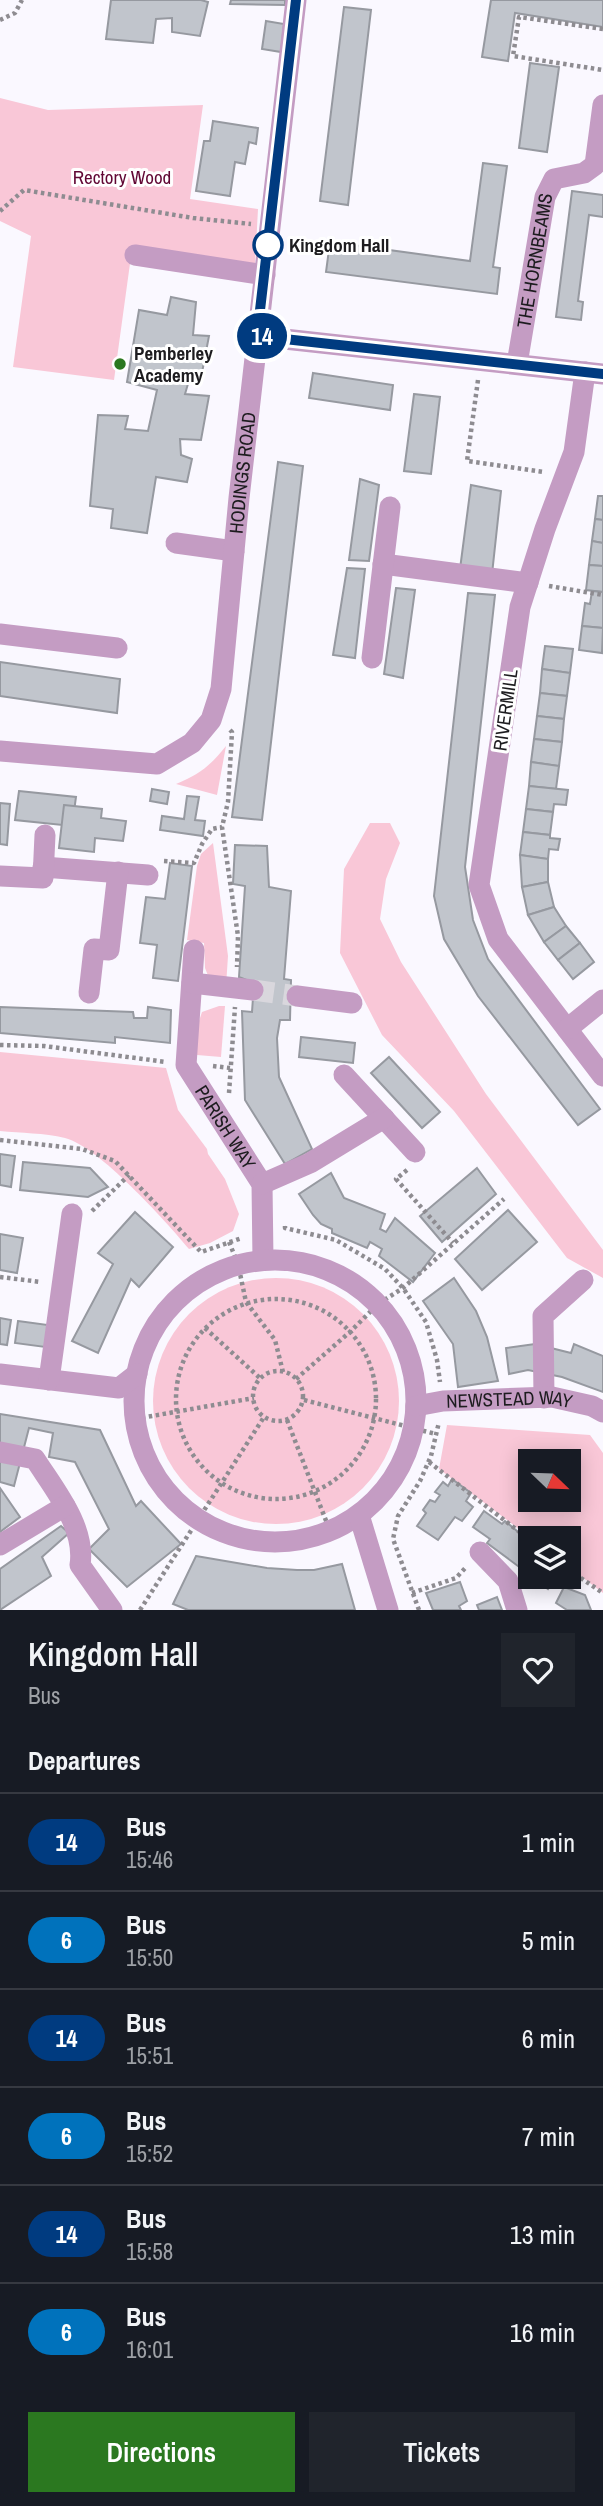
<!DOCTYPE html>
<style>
body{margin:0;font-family:"Archivo Narrow",sans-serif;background:#20242c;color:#f1f3f6;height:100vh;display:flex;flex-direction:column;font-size:26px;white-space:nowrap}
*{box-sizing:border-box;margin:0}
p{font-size:23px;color:#9ea1a6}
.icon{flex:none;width:38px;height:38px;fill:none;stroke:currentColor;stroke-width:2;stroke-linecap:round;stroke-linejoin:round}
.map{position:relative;height:1610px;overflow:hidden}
.details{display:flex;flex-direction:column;background:#171b24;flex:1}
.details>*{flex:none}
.badge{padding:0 14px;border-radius:23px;font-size:24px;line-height:46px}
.needle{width:46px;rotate:113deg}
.fabs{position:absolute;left:518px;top:1449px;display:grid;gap:14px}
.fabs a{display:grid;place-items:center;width:63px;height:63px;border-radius:0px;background:#171b24;box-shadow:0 4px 18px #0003;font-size:35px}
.map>.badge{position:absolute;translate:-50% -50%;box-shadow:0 0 0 4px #fff}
h2{padding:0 28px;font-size:26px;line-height:63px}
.round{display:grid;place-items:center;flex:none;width:74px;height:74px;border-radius:0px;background:#20242c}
.head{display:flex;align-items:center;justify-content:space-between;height:119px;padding:0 28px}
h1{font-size:33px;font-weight:600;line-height:52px}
.action{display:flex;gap:14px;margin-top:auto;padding:14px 28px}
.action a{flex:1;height:80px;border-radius:0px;background:#2b7820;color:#fff;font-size:28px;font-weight:600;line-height:80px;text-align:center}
.action a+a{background:#20242c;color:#f1f3f6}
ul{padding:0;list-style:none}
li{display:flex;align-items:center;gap:21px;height:98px;padding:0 28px;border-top:2px solid #363941}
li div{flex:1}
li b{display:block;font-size:26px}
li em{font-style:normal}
li .badge{min-width:77px;font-weight:700;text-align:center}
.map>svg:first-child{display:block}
</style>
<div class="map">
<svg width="603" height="1610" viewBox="0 0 603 1610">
<rect width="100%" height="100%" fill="#faf8ff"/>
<g fill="#f9c7d7" fill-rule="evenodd">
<path d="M0,98L48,110L203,105L190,199L258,209L255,265L132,249L114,380L13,367L31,236L0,221Z"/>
<path d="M226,746L217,795L176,784C200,774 210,766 226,746Z"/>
<path d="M370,823H390L400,843L386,879L380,919L401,962L486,1094L603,1250V1278L567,1258L454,1111L382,1035L340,953L344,869Z"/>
<path d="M213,843L228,956L226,986L209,978L205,968L204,943L187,940L197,866L201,854Z"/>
<path d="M219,1006H225L221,1057L197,1055V1027L202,1012Z"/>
<path d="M0,1052L166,1068L178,1110L207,1149L208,1154L225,1179L239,1214L233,1231L210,1243L189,1249C166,1221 98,1146 65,1138C44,1133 21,1133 0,1131Z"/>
<circle cx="276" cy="1401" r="123"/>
<path d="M447,1425L590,1435L603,1453V1593L569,1567V1538H531L439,1469ZM530,1461H569V1500H530Z"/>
</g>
<g fill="#c1c5cc" stroke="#9699a0" stroke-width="2">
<path d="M111,0H201L208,2L200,36L172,32V18L156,19L153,43L106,39Z"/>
<path d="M231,0H285V5L230,4Z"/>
<path d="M491,0H603V27L515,13L508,61L482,57Z"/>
<path d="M344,7L371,10L348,205L320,201Z"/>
<path d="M266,21L284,24L281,52L262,49Z"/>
<path d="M530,63L559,67L547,152L519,148Z"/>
<path d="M213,121L258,128L256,144L249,142L245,164L235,162L230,196L196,191L204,141H210Z"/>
<path d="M483,163L507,166L493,267L500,268L497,294L326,272L330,242L470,261Z"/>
<path d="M572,191L603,195V217L589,215L578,301L583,302L581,320L556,317Z"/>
<path d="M171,297L196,302L193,335L209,336L201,378L190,377L185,394L209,396L201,440L180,439L181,455L192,459L187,482L156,477L147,533L111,528L113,509L90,506L98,415L128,416L125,429L148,431L157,390L127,382L139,310L167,315Z"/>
<path d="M313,373L393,385L390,410L309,398Z"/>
<path d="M414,394L440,397L431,474L404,471Z"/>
<path d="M278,462L303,466L262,820L232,817Z"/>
<path d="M360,479L379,485L369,561L349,560Z"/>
<path d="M471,485L501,491L492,574L460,569Z"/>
<path d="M598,496H603V520L595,519Z"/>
<path d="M595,519L603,520V543L592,541Z"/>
<path d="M592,541L603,543V566L589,565Z"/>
<path d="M589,565L603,566V592L586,590Z"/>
<path d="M347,568L365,569L355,658L333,655Z"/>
<path d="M396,588L415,590L403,678L384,674Z"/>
<path d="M592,591L603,592V628L582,626L585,603L590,604Z"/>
<path d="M468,593L495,595L465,867L473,920L488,959L600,1109L578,1125L478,996L444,939L434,896Z"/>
<path d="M582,626L603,628L602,653L579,650Z"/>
<path d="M545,646L573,649L570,673L542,669Z"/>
<path d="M0,662L120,679L117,713L0,696Z"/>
<path d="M542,669L570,673L567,696L540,693Z"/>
<path d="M540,693L567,696L564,719L537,716Z"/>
<path d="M537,716L564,719L562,742L534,739Z"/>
<path d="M534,739L562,742L559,766L531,762Z"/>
<path d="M531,762L559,766L556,789L529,786Z"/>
<path d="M529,786L568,790L566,805L554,804L553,812L526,809Z"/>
<path d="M152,789L169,792L167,804L150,801Z"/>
<path d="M19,791L76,797L72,826L15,820Z"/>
<path d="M187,796L199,797L195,820L205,821L203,836L160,830L162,816L184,819Z"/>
<path d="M0,803L10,804L7,845L0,844Z"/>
<path d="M64,805L102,809L101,818L126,821L123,841L95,838L94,852L59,848Z"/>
<path d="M526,809L553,812L550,835L523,832Z"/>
<path d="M523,832L550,835V838L560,839L558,850L549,849L548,859L520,855Z"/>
<path d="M235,845L267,846L269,887L291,891L284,979L291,980L290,1020H280L277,1038L279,1077L312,1149L285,1164L245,1100L242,1011L252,1012L254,983L239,977L245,886L233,884Z"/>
<path d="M520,855L548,859V882L522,887Z"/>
<path d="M170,863L192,866L178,981L153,978L157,945L140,943L146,897L165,899Z"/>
<path d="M548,882L554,907L528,915L522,887Z"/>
<path d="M554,907L566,926L544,942L528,915Z"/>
<path d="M566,926L580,943L558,960L544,942Z"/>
<path d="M580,943L594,962L573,979L558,960Z"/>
<path d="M0,1007L133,1012L134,1018H147L148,1007L171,1010L170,1043L115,1037V1043L0,1033Z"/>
<path d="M301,1037L355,1043L353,1063L299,1057Z"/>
<path d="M389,1057L440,1112L422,1128L371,1073Z"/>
<path d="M0,1154L15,1156L11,1187L0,1185Z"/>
<path d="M23,1162L90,1168L108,1187L88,1197L20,1190Z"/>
<path d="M477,1168L496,1194L442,1242L420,1216Z"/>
<path d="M331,1173L344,1198L385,1214L380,1229L386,1232L395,1218L435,1253L413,1282L379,1256L382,1249L370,1242L367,1248L332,1233V1229L321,1224L313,1215L299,1194Z"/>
<path d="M508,1210L537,1242L482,1290L455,1259Z"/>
<path d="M135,1212L173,1247L139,1287L131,1279L98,1353L72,1341L113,1264L98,1253Z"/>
<path d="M0,1234L23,1238L17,1273L0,1270Z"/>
<path d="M454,1278L476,1311L487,1337L498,1381L458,1387L453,1344L423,1301Z"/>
<path d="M0,1318L11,1320L7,1345L0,1344Z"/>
<path d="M18,1321L48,1325L45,1347L15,1343Z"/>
<path d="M535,1344L571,1353L574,1344L603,1356V1392L562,1377L528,1370L509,1374L506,1348Z"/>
<path d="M0,1414L100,1430L136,1506L141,1501L181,1544L127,1587L89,1549L109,1529L75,1462L49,1457L53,1433L29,1428L14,1486L0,1482Z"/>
<path d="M452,1479L471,1493L466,1501L473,1507L462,1521L455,1517L438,1540L417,1526L426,1513L423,1510L430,1500L435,1502L440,1495L435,1492L443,1482L448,1486Z"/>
<path d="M0,1488L20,1517L0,1532Z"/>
<path d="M484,1511L502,1524L505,1521L530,1542V1575L487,1543L490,1539L473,1527Z"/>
<path d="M61,1526L69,1533L42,1557L51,1576L0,1610V1569Z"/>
<path d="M196,1556L267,1568L297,1570H314L342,1564L355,1610H188L173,1604Z"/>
<path d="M532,1577H557L548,1589Z"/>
<path d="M460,1582L467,1601L459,1606L461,1610H433L426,1593Z"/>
<path d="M564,1587L585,1595L591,1610H567L556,1603Z"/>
<path d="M497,1597L502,1610H479L477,1605Z"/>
</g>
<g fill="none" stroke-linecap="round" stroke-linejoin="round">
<path stroke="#d9d7dd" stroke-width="21" stroke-dasharray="21 10" stroke-linecap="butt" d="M253,990L297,996"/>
<g stroke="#8e8c91" stroke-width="4.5" stroke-dasharray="3.5 3.5" stroke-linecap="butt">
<path d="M0,20L15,13L22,0"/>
<path d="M603,29L519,17L513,56L603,70"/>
<path d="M0,211L24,190L193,218L251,224"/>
<path d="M478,380L467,461L544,472"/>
<path d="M549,586L603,595"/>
<path d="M230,730L232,732L228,802L222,827L238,936L237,967"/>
<path d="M164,861L194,863L202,844L212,829L222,827"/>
<path d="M0,1045L44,1046L166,1062"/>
<path d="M213,1066L230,1068"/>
<path d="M229,1093L235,1007"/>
<path d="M0,1140L82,1149L115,1161L201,1252L242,1238"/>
<path d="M407,1170L396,1179L453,1243"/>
<path d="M92,1211L129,1175"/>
<path d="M285,1226V1228L336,1240L385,1269L403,1288L426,1322L437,1360L440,1382"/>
<path d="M229,1242L238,1264L246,1302L275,1340L283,1372"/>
<path d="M0,1277L41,1282"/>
<circle cx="276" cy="1399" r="100"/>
<path d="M205,1328L261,1379"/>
<circle cx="278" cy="1396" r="25"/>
<path d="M296,1379L351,1331L378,1304L403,1288L504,1199"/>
<path d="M304,1400L405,1426"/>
<path d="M135,1419L254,1398"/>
<path d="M287,1420L330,1531"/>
<path d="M416,1429L436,1434"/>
<path d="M429,1462L530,1540"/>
<path d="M569,1570L603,1593"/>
<path d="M412,1593L456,1578L467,1566"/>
<path d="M140,1610L264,1417"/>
<path d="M419,1610L393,1539L398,1516L420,1481L431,1456L439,1422"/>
</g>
<g stroke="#c49cc3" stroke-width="21">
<path d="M135,255L265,275"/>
<path d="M257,336L603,374"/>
<path id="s1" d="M517,364L545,197L554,179L584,173L595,165L603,105"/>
<path d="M585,372L574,452L545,529L520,607L479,885L498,939L603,1076"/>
<path d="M176,543L234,551"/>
<path d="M383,564L528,583"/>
<path d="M0,634L117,648"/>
<path d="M372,658L390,507"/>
<path id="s2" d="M0,751L157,764L192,743L211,720L221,689L239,498L296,0"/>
<path d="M43,867L148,875"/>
<path d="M0,876L43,878L45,835"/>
<path id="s3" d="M194,950L186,1065L262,1184L263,1260"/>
<path d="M192,983L253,990"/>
<path d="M89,993L94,949L109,950L118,872"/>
<path d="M297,996L352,1003"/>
<path d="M567,1029L603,1000"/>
<path d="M344,1075L415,1152"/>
<path d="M262,1184L310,1163L384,1118"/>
<circle cx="275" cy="1401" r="141"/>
<path d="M0,1374L119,1388L137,1374"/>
<path d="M49,1380L72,1214"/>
<path d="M544,1398L543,1316L583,1280"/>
<path id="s4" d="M416,1406L443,1401L552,1397L592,1406L603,1412"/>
<path d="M0,1452L35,1459C54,1489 86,1527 80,1565L112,1610"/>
<path d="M359,1515L388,1610"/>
<path d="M0,1545L65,1506"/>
<path d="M480,1552L508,1581L517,1610"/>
</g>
</g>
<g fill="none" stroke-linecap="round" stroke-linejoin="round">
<g stroke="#fff" stroke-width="16">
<path id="line" d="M296,0L257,336L603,374"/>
</g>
<use href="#line" stroke="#003b80" stroke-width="10"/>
</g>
<circle fill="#fff" stroke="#003b80" stroke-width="3.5" cx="268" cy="245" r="14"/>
<circle fill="#2b7820" stroke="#fff" stroke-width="2.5" cx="120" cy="364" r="7"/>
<g text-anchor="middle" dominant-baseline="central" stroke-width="6" stroke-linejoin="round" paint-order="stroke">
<g font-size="19" fill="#610734" stroke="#fff">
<text x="122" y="177">Rectory Wood</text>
</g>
<g font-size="19" font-weight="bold" fill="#1d1c1f" stroke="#fff" text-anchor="start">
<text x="289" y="245">Kingdom Hall</text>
</g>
<g font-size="19" fill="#1d1c1f" stroke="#fff">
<text stroke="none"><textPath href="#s1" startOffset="105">THE HORNBEAMS</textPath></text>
<text stroke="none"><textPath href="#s2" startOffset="478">HODINGS ROAD</textPath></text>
<text transform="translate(505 710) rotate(-82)">RIVERMILL</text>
<text stroke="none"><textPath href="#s3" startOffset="189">PARISH WAY</textPath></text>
<text stroke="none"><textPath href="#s4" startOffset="94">NEWSTEAD WAY</textPath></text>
</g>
<g font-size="19" font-weight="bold" fill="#1d1c1f" stroke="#fff" text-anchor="start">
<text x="134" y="353">Pemberley<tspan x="134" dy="22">Academy</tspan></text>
</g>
</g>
</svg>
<div class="fabs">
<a><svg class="needle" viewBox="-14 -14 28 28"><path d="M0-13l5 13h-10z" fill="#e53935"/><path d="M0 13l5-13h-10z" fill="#9ea1a6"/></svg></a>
<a><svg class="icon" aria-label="layers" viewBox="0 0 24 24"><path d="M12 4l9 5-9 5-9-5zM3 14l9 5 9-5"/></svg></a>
</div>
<b class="badge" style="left:262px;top:336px;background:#003b80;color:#fff">14</b>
</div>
<section class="details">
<div class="head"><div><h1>Kingdom Hall</h1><p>Bus</p></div><a class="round"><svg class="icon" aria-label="heart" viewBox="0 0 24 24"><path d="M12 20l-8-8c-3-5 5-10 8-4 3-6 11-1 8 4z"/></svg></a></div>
<h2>Departures</h2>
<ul>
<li><span class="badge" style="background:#003b80;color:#fff">14</span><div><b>Bus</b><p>15:46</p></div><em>1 min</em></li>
<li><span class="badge" style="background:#0072bc;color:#fff">6</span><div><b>Bus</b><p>15:50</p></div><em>5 min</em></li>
<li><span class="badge" style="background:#003b80;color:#fff">14</span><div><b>Bus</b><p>15:51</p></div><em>6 min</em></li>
<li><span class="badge" style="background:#0072bc;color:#fff">6</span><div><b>Bus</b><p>15:52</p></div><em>7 min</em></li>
<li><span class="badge" style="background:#003b80;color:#fff">14</span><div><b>Bus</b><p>15:58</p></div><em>13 min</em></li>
<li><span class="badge" style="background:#0072bc;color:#fff">6</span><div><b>Bus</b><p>16:01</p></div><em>16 min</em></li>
</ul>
<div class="action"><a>Directions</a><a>Tickets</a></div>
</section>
